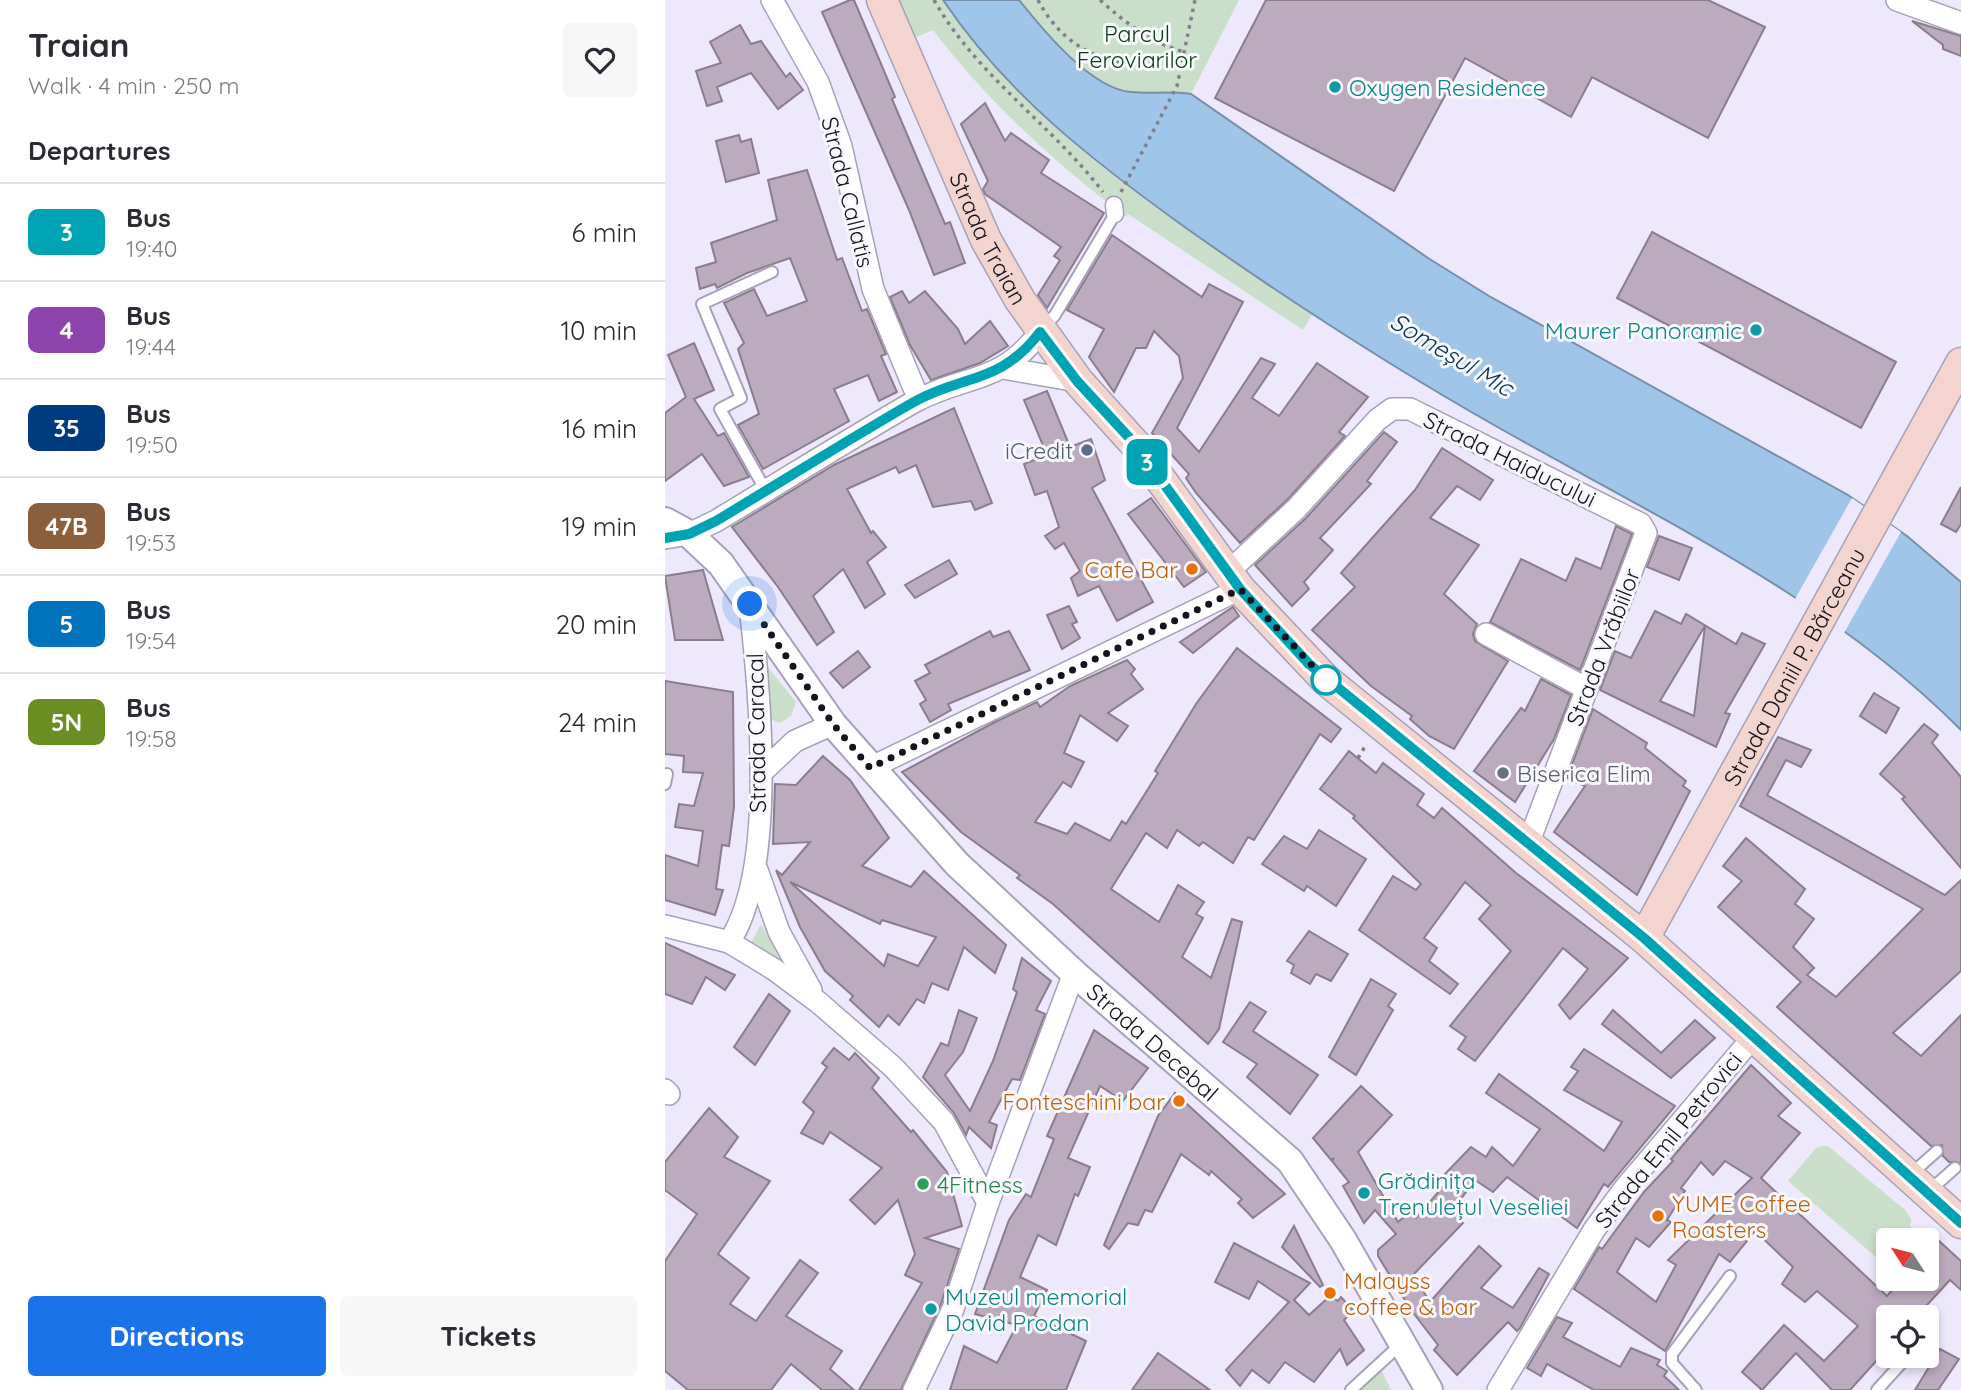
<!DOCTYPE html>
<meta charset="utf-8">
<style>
body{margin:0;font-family:Quicksand,sans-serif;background:#f7f7f7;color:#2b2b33;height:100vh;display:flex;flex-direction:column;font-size:26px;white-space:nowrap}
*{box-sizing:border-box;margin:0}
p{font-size:23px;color:#7c7c81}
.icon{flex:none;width:38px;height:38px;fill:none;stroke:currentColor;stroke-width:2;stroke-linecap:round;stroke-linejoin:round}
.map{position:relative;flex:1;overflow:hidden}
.side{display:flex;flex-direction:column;background:#fff;width:665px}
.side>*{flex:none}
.badge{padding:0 14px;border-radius:10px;font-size:24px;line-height:46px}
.needle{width:46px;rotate:306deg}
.fabs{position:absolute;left:1211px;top:1228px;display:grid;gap:14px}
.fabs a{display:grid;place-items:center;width:63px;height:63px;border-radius:7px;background:#fff;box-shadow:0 4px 10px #0003;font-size:35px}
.you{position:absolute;width:35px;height:35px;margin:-18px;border:5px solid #fff;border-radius:50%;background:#1a73e8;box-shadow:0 0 0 10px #1a73e833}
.map>.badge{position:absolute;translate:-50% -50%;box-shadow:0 0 0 4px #fff}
h2{padding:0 28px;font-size:26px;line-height:63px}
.round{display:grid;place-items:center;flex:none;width:74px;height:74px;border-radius:7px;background:#f7f7f7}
.overview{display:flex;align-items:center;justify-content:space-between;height:119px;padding:0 28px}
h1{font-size:33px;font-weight:800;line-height:52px}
.action{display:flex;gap:14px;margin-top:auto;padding:14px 28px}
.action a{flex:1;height:80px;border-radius:7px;background:#1a73e8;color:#fff;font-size:28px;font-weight:800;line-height:80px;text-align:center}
.action a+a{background:#f7f7f7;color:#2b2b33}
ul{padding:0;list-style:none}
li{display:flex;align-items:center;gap:21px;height:98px;padding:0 28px;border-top:2px solid #e1e1e2}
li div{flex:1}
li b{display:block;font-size:26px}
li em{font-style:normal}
li .badge{min-width:77px;font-weight:700;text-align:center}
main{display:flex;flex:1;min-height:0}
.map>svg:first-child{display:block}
</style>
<main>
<section class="side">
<div class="overview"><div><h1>Traian</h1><p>Walk · 4 min · 250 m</p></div><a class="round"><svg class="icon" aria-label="heart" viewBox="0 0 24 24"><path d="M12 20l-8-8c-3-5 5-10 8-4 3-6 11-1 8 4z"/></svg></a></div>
<h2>Departures</h2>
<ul>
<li><span class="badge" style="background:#00a3b4;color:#fff">3</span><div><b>Bus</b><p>19:40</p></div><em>6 min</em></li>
<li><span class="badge" style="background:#8e44ad;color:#fff">4</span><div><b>Bus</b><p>19:44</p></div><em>10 min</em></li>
<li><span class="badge" style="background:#003b80;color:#fff">35</span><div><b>Bus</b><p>19:50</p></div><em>16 min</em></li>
<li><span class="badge" style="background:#8b5e3c;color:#fff">47B</span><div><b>Bus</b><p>19:53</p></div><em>19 min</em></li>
<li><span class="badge" style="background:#0072bc;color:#fff">5</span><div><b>Bus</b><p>19:54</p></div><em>20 min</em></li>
<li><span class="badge" style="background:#6b8e23;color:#fff">5N</span><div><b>Bus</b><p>19:58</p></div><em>24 min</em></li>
</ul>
<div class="action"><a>Directions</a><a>Tickets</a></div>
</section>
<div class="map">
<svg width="1296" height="1390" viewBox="0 0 1296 1390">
<rect width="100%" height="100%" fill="#ede8fc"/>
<g fill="#c9dfc9">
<path d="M232,0H278C370,137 513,224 648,313L638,330L463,214L461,217C389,162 323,102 268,30L249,38Z"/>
<path d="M354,0H574L526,94C505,91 487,94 466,92C426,89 378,30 354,0Z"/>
<path d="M102,666L131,702L126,716L115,723L100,717Z"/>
<path d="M96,924L119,966L84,947Z"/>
<path d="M1157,1146H1163L1240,1210L1246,1219L1245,1236L1241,1241H1223V1259L1219,1264L1123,1181L1151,1148Z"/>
<path d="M715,1368L726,1390H694Z"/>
</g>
<path fill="#9fc6e8" stroke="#7690aa" stroke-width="2" d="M278,0H354C378,30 426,89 466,92C487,94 505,91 526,94L763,258L824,296L1183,495L1242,536L1296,582V730C1166,599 995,519 836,429C728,368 623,300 521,228C429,162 342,95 278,0Z"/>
<path fill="#ede8fc" d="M1187,498L1236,532L1179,633L1130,599Z"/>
<g fill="#bcabbe" stroke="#8c7c8e" stroke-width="2" fill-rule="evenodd">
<path d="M185,0H189L230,97L227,99L280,224L285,222L300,263L269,275L244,210L157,12Z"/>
<path d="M601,0H1043L1100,27L1043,138L927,77L906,117L800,58L729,191L550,98Z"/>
<path d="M1247,21L1296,36V56L1278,49V45Z"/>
<path d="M75,25L86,44L96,41L121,77L125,73L138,90L113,109L86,73L52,87L57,101L42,106L31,71L56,63L45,42Z"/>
<path d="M320,103L340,141L346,133L384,160L376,173L439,213L382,308L373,295L395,260L389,256L396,247L320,194L318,189L323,181L296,124Z"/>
<path d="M74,135L76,142L86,139L94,173L61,182L51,141Z"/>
<path d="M142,170L172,260L177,258L197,311L202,309L221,354L216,356L232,392L214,401L203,375L169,389L184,421L98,469L73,425L94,414L73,349L79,343L59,303L89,289L102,316L142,301L125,258L82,273L52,288L50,284L35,289L31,268L51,262L46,243L112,220L103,180Z"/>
<path d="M987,232L1231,362L1196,428L952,298Z"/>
<path d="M447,235L537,297L544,284L578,302L512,428L534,452L596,358L610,364L587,398L614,416L652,363L703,397L674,432L680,436L622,500L575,543L531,493L521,478L524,474L487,433L518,378L514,356L489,331L481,348H471L449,392L424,357L439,329L402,310Z"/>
<path d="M237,291L244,303L260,291L293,329L300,344L325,321L343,346L315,363L266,380L245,345L225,297Z"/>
<path d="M29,343L49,390L29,399L53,436L59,433L84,477L59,486L37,454L0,481V413L21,397L3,355Z"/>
<path d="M382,391L405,447L426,439L440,480L427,488L488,602L452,621L434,586L413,596L406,578L415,571L399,543L390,549L380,536L394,527L382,491L370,495L359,464L382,455L359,400Z"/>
<path d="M289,408L327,503L310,510L306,501L268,507L251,465L234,473L231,467L182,489L206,533L208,531L221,547L202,562L220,594L200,608L178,569L148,596L169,632L152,645L113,587L67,527L169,465Z"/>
<path d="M719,432L732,442L702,481L706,484L655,538L668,550L639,582L644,589L627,606L590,565L641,518Z"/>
<path d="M777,448L828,480L815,500L792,486L765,518L814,545L779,594L812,624L808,634L810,641L843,661L789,749L764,736L745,719L747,716L706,686L647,630L690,587L676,573L750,490Z"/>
<path d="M1296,487V524L1291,532L1276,524Z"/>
<path d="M486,498L541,572L519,587L463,514Z"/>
<path d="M951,526L967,534L915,670L825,622L856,559L901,581L911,558L936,569Z"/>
<path d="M994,536L1027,548L1014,580L982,567Z"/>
<path d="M284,560L292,574L250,598L240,585Z"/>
<path d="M38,570L58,640H10L0,576Z"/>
<path d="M404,606L412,622L407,624L415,638L397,649L382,615Z"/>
<path d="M568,607L574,616L528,653L515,642Z"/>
<path d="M990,611L1016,624L1021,614L1071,644L1077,633L1100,644L1060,713L1065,714L1051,747L935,690L950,651L966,658ZM1040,626L1029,716L995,701Z"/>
<path d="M325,631L328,637L344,631L365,670L283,704L286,710L265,722L255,704L261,700L250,681L265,673L260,665Z"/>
<path d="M572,648L676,729L666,742L655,734L589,840L583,837L568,863L538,842L534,846L512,830L502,848L481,833L446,889L494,922L513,885L539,902L531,914L538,918L517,957L546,978L567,919L577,922L554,1029L543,1044L388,904L352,878L355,875L296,832L237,772L328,723L372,702L375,707L405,686L462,660L470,669L466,674L478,689L443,713L463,726L452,741L415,715L399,753L419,762L406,787L398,782L370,822L402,834L410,823L445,841L457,821L461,824L493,773L490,771L531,704Z"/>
<path d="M193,651L205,667L178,688L165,673Z"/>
<path d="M876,679L906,695L889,739L850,802L809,771L856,708L860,711Z"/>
<path d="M0,681L68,692L69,807L64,846L57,845L51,889L58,890L50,915L0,900V855L33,866L38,831L10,827L14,804L29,806L38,773L18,772L19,756L0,754Z"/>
<path d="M1209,693L1234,708L1221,733L1195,716Z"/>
<path d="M928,709L982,743L980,748L1021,781L1018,786L1025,791L972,895L889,832L920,786L902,778Z"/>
<path d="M1259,724L1273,735L1267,743L1296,777V868L1237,799L1240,797L1215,774Z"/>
<path d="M1113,737L1146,750L1136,767L1121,760L1102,795L1280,895L1296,880V971L1228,1033L1256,1056L1296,1015V1163L1284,1162L1278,1156L1277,1145L1266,1146L1112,1007L1136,982L1053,907L1077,881L1058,866L1081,838L1140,889L1130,904L1149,919L1128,947L1149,968L1142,975L1171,997L1258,909L1075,806Z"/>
<path d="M684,751L711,773L718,763L759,794L752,805L769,818L777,808L851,873L963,958L905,1019L894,1005L923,969L898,948L810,1061L793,1049L801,1037L785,1026L846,951L814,919L826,905L800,882L759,938L772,948L764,961L793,984L785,994L694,930L728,876L751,890L756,884L688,818L690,816L655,789Z"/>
<path d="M158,756L185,780L224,838L197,866L246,887L259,871L341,945L330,973L299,947L283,990L267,983L259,1003L252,999L234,1025L223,1015L214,1027L185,1000L188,996L160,971L135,927L111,870L117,875L145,842L108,844L110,784L131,785ZM125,882L215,924L217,920L271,937L253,966L223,954L219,966Z"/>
<path d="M654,830L701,859L671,906L642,886L639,891L597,864L619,836L642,849Z"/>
<path d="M644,931L683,954L666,981L651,974L645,984L626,973L629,965L622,961Z"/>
<path d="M0,943L48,965L70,975L60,990L41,977L27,1004L0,994Z"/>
<path d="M357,958L386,981L371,1010L380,1014L355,1080L347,1079L324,1122L332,1125L326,1148L304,1127L301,1135L289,1113L258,1077L276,1043L283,1046L294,1010L312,1018L298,1052L280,1075L305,1111L328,1061L352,992L348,989Z"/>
<path d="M706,979L731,994L723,1006L728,1010L691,1075L664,1057Z"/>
<path d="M104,994L125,1011L90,1065L69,1047Z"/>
<path d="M585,1002L601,1012L588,1031L653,1075L625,1114L582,1077L592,1064L558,1042Z"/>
<path d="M948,1010L996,1053L1030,1020L1050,1038L1006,1078L937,1024Z"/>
<path d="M429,1030L483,1068L458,1101L435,1086L403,1158L425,1167L413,1196L410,1194L391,1245L373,1235L355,1277L382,1290L369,1316L421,1341L401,1390H285L299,1346L332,1363L352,1325L310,1314L344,1220L361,1194L366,1197L389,1139L382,1136Z"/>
<path d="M169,1048L184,1060L190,1053L214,1078L207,1088L246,1132L248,1130L282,1172L297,1226L260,1238L294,1249L276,1304L236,1390H194L257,1283L240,1275L250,1254L233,1200L210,1224L185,1200L217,1168L165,1132L158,1144L136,1133L149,1112L138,1102L162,1067L157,1063Z"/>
<path d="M919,1049L1010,1106L943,1187L939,1184L912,1228L842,1177L828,1192L810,1180L787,1211L798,1223L748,1275L765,1302L814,1246L836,1266L816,1288L848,1308L874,1268L884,1274L855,1328L852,1331L843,1322L792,1375L769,1350L773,1345L746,1310L713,1256V1250L731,1234L710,1210L699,1223L678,1186L684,1182L667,1161L669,1158L666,1160L648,1138L696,1086L727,1115L693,1152L733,1222L744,1213L751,1218L782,1182L776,1178L806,1147L821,1157L827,1147L848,1166L875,1129L821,1093L834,1074L939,1151L957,1122L899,1090L913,1071L906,1067Z"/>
<path d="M1086,1065L1126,1103L1113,1116L1135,1133L1096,1178L1222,1296L1237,1279H1262V1252L1273,1240L1296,1261V1290L1285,1280L1250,1318H1223V1348L1185,1390H1167L1131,1353L1097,1390L1077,1372L1119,1325L1159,1361L1193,1326L1152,1291L1140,1302L1117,1284L1128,1267L1090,1231L1065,1262L1054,1254L1000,1351L909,1289L934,1247L937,1249L979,1192L1008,1161L1006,1159ZM1060,1161L1087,1178L1003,1260L1011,1265L991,1302L952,1272L971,1238L984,1247L1006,1222L1002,1220L1020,1191L1016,1188L1036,1162L1048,1175Z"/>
<path d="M510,1093L620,1194L588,1218L573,1203L577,1199L546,1171L544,1175L516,1154L487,1212L480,1210L473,1225L463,1223L444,1249L439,1245L493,1116Z"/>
<path d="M44,1108L73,1137L59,1157L105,1181L53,1254L84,1278L65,1304L91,1321L135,1260L153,1273L121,1316L177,1351L165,1369L189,1390H157L126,1364L106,1390H23L0,1371V1261L32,1214L0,1190V1162Z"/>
<path d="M629,1226L658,1285L655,1287L617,1247Z"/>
<path d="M569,1243L645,1283L629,1300L644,1315L665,1296L673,1301L676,1297L688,1310L679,1320L699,1350L682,1365L675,1349L649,1382L620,1362L604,1383L587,1370L575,1386L561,1370L624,1302L593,1281L584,1299L550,1282Z"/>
<path d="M892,1317L907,1323L898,1337L955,1367L966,1348L995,1360L992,1365L1002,1371L999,1376L1014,1390H929L882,1364L876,1376L862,1368Z"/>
<path d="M1275,1349L1294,1359L1273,1390H1250Z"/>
<path d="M493,1353L545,1390H467Z"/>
</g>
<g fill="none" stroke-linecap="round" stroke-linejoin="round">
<g stroke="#a6a1b8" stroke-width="14">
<g id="service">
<path d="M379,327L390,315L450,214"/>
<path d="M101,491L55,409L76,398L37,304L107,272"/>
<path d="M0,784L2,774"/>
<path d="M1246,1174L1272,1151"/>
<path d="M1264,1191L1290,1168"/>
<path d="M1262,1336L1267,1331"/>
<path d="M686,1390L736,1344"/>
<path d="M1031,1390L1007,1363V1354L1065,1276"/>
<path d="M1212,1390L1243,1356"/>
</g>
</g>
<g stroke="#a6a1b8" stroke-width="19">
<path id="pedestrian" d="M449,205L450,214"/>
</g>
<g stroke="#a6a1b8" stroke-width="24">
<g id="minor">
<path d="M107,0L153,82L176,146L208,289L249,388"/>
<path d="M1232,0L1296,23"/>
<path d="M338,368L413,381"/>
<path d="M0,538L24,534L51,521C116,482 181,441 247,403C298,374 335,386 375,332"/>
<path d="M562,573L631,509L712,420L727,409H745L976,524L981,533L863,844"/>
<path d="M85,606C95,692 112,870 64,942L110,970L153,1002L228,1067L279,1122L323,1203"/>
<path d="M821,634L922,689"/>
<path d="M205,768L575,589"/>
<path d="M96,773L130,741L168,724"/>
<path d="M92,870L114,932L146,990"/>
<path d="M0,926L64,942"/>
<path d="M0,1090L4,1094"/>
<path d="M249,1390L288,1309L323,1203L409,973"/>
<path d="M833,1390L929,1230L960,1188L1089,1036"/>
</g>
</g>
<g stroke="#a6a1b8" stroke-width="30">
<g id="tertiary">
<path id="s1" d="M0,521L24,534L56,564L168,724L292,864L409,973L625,1161L678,1240L764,1390"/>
</g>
</g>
<g stroke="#a6a1b8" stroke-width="33">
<g id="secondary">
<path id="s2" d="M217,0L321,240L355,300L413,381L470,444L575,589L661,680L979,938L1296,1223"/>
<path id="s3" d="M979,938L1296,363"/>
</g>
</g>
<g stroke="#827f8d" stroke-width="3.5" stroke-dasharray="3.5 5" stroke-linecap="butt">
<path d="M269,0C312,76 386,124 438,192"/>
<path d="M373,0C402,56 459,75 518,59"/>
<path d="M435,0C462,24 485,42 519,52"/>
<path d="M456,192L512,86L530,0"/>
<path d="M693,758L701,745"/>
</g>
<use href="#service" stroke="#fff" stroke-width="10"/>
<use href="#pedestrian" stroke="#fff" stroke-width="16"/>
<use href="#minor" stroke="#fff" stroke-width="21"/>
<use href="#tertiary" stroke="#fff" stroke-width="26"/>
<use href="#secondary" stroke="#f4d4ce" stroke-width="30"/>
</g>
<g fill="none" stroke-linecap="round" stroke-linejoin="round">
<g stroke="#fff" stroke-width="16">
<path id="line" d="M0,538L24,534L51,521C116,482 181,441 247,403C298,374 335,385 375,332L412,381L470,444L575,589L644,664L979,938L1296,1223"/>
</g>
<use href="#line" stroke="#00a3b4" stroke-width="10"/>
<path stroke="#15131b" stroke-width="7" stroke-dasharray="0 12.6" d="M85,604L168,724L205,768L575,589L661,680"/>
</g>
<g fill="#0f9aa8" stroke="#f9f8fd" stroke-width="2.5">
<circle cx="670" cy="87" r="7"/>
<circle cx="1091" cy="330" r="7"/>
<circle cx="699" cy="1193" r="7"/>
<circle cx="266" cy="1309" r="7"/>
</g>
<circle fill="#5c6f8a" stroke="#f9f8fd" stroke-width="2.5" cx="422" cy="450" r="7"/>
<g fill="#e8710a" stroke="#f9f8fd" stroke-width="2.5">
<circle cx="527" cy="569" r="7"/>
<circle cx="514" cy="1101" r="7"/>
<circle cx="993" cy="1216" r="7"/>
<circle cx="665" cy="1293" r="7"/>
</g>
<circle fill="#fff" stroke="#00a3b4" stroke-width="3.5" cx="661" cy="680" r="14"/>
<circle fill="#6b7280" stroke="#f9f8fd" stroke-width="2.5" cx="838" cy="773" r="7"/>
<circle fill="#2e9e5b" stroke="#f9f8fd" stroke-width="2.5" cx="258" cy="1184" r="7"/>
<g text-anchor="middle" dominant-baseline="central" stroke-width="6" stroke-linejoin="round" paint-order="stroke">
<g font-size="23" fill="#043e10" stroke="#f9f8fd">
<text x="472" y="33">Parcul<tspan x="472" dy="26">Feroviarilor</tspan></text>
</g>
<g font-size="23" fill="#0d838f" stroke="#f9f8fd" text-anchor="start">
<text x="684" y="87">Oxygen Residence</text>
<text x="1077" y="330" text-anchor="end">Maurer Panoramic</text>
<text x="713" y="1180">Grădinița<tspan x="713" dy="26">Trenulețul Veseliei</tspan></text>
<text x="280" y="1296">Muzeul memorial<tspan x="280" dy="26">David Prodan</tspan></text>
</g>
<g font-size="23" fill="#15131b" stroke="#f9f8fd">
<text transform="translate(183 192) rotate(76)">Strada Callatis</text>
<text stroke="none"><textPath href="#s2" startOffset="261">Strada Traian</textPath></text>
<text transform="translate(845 459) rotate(26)">Strada Haiducului</text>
<text transform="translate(938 647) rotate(-69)">Strada Vrăbiilor</text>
<text stroke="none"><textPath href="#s3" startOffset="310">Strada Daniil P. Bărceanu</textPath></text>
<text transform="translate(91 733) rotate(-91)">Strada Caracal</text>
<text stroke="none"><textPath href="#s1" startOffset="718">Strada Decebal</textPath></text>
<text transform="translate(1003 1140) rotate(-51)">Strada Emil Petrovici</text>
</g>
<g font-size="23" fill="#4e5e75" stroke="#f9f8fd" text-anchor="end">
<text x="408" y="450">iCredit</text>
</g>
<g font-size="23" fill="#c56008" stroke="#f9f8fd" text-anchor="end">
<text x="513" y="569">Cafe Bar</text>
<text x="500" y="1101">Fonteschini bar</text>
<text x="1007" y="1203" text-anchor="start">YUME Coffee<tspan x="1007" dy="26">Roasters</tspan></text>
<text x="679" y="1280" text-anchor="start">Malayss<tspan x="679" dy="26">coffee &amp; bar</tspan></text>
</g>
<g font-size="23" fill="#5b616d" stroke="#f9f8fd" text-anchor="start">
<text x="852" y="773">Biserica Elim</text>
</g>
<g font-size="23" fill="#27864d" stroke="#f9f8fd" text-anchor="start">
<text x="272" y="1184">4Fitness</text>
</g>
<g font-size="24" font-style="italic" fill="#053455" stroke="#f9f8fd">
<text transform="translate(787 354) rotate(31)">Someșul Mic</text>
</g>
</g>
</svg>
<div class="fabs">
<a><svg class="needle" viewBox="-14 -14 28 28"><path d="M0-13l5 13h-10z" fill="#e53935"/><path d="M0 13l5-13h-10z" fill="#7c7c81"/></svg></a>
<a><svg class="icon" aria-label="locate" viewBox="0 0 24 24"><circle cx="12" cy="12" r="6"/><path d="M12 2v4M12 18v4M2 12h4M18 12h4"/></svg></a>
</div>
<div class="you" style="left:85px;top:604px"></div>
<b class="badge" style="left:482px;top:462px;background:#00a3b4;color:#fff">3</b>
</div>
</main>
